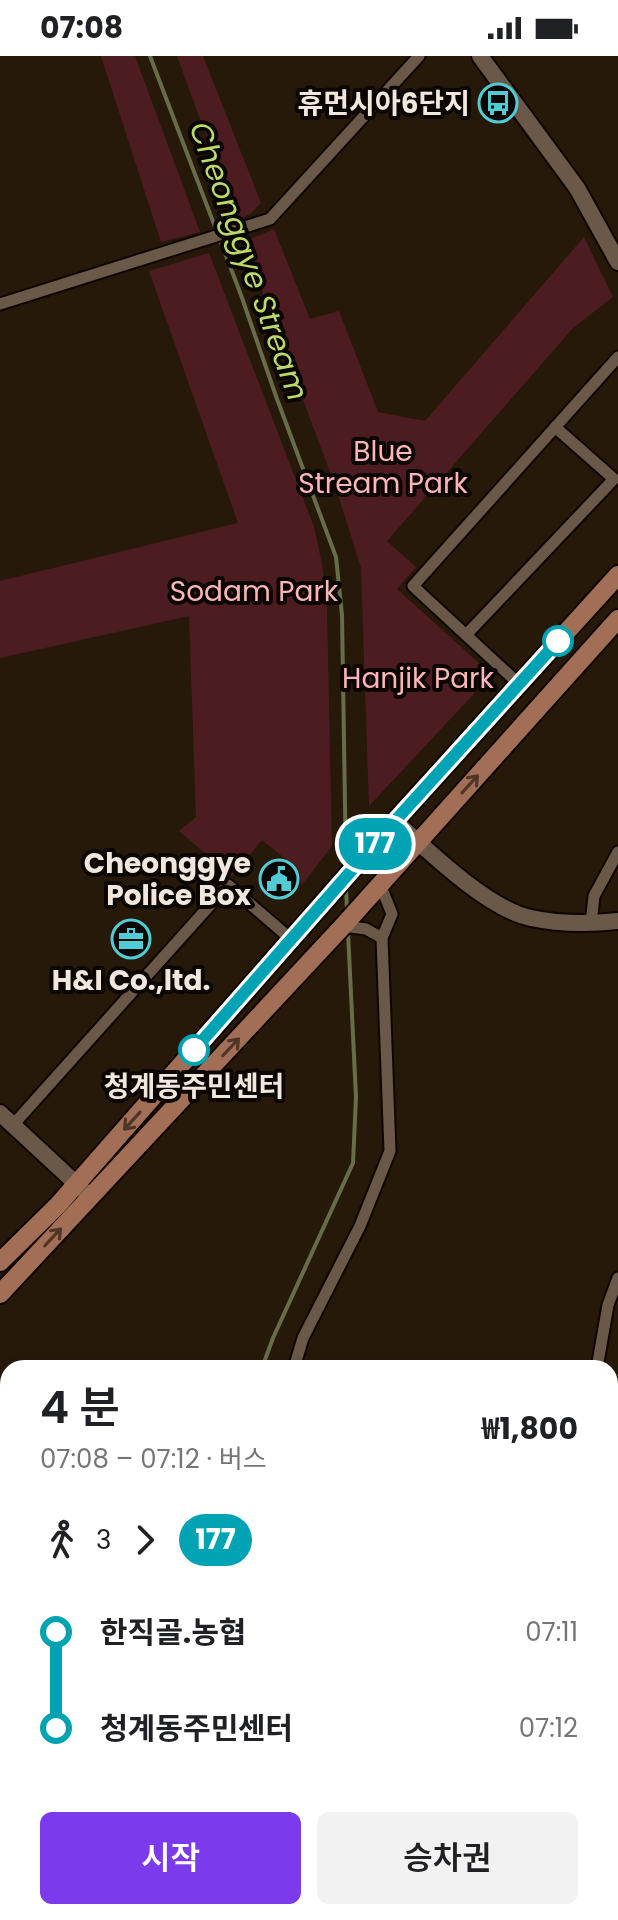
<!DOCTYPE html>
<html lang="ko">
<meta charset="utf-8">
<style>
body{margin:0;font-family:Poppins,"Noto Sans KR",sans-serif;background:#f2f2f2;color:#202124;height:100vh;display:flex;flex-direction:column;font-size:30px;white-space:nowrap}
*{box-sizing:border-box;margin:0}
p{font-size:26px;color:#757577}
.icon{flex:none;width:44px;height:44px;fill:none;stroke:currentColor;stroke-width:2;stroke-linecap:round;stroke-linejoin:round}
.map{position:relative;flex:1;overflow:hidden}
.side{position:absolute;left:0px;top:1304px;width:618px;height:560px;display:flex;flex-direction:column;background:#fff;border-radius:24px 24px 0 0;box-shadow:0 4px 12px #0003}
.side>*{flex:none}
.badge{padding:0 16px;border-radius:26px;font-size:28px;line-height:52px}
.map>.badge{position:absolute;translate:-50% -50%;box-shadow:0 0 0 4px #fff}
.legs{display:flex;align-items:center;gap:12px;height:88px;padding:0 40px;font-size:26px}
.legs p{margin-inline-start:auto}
.headline{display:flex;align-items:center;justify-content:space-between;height:136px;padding:0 40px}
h1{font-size:44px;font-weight:600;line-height:60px}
.cta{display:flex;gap:16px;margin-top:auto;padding:16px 40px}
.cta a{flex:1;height:92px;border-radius:12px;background:#7c3aed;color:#fff;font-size:32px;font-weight:600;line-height:92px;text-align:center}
.cta a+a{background:#f2f2f2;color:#202124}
ul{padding:0 40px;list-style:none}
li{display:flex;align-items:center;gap:28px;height:96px;font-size:30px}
li i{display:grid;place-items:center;width:12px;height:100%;margin:0 10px;background:currentColor}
li i::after{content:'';width:20px;height:20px;margin:-10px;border:6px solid;border-radius:50%;background:#fff}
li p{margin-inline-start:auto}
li:first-child i{background:linear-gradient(#0000 50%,currentColor 0)}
li:last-child i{background:linear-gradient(currentColor 50%,#0000 0)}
.status{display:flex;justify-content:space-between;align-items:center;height:56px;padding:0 40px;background:#fff;direction:ltr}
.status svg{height:22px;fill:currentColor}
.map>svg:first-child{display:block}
</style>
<div class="status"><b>07:08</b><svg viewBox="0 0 49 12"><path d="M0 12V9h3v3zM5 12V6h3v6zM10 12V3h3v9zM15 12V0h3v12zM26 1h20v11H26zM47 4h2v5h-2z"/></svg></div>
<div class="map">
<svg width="618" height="1864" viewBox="0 0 618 1864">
<rect width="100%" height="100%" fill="#271909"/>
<g fill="#4c1c21">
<path d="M101,0H135L200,176L161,186Z"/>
<path d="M177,0H203L261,147L250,158L237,164Z"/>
<path d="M274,173L310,263L339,255L378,356L425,365L584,181L613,241L573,272L387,485L416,511L397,533L480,608L483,628L369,750L361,512L336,432L244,186Z"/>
<path d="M209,197L314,471L322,508L327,553L332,790L301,830L299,814L262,784L232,820L179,775L196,761L189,560L0,602V525L238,467L149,215Z"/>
</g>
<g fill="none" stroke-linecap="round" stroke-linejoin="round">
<g stroke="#676c49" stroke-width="4">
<path d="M150,0L241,239L277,343L336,501L342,559L346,812"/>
<path d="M346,832L347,855"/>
<path d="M262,1312L273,1282L353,1107L356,1041L348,876"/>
<path d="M610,1671L618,1662"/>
<path d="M412,1864L423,1856"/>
</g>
<g stroke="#0f0500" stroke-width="15">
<g id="street">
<path d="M0,248L270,163L419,0"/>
<path d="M466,579L614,423L555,371"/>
<path d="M519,628L413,530L618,301"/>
<path d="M591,868L594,840L618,796"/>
<path d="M343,870L366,873L382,882"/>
<path d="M13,1069L228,829L292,884"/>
<path d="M294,1312L303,1282L360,1170L390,1095L382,882L392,858L380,828"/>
<path d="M597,1312L608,1249L618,1222"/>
<path d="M186,1861L189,1856"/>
</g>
</g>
<g stroke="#0f0500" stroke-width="20">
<g id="secondary">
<path d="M480,0L577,132L618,206"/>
<path d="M395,765C427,794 489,854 531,862C559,868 590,868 618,865"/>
<path d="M0,1057L84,1135"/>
<path d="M610,1711L618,1703"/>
<path d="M461,1864L471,1856"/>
</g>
</g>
<g stroke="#0f0500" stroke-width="22">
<g id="primary">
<path d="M0,1206L58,1149L395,765L618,519"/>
<path d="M0,1238L343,870L618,563"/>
</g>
</g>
<use href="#street" stroke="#6a5948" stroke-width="11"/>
<use href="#secondary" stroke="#6a5948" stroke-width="16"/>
<use href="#primary" stroke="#a26f56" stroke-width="18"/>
</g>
<defs><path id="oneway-shaft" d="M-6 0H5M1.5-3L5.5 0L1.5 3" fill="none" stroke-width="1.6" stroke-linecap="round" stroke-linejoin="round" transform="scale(2)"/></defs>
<g stroke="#4f3528">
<use href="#oneway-shaft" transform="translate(470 728) rotate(-48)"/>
<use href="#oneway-shaft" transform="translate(231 991) rotate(-47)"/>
<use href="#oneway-shaft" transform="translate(132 1065) rotate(132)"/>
<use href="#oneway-shaft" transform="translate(53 1181) rotate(-47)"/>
</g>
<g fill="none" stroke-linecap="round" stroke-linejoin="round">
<g stroke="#fff" stroke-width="18">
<path id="line-1" d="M194,994L395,765L558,585"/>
</g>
<use href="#line-1" stroke="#00a3b4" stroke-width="12"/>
</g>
<defs>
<g id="bus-ring" transform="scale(2)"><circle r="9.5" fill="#0b0602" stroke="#51ccd4" stroke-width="1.5"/><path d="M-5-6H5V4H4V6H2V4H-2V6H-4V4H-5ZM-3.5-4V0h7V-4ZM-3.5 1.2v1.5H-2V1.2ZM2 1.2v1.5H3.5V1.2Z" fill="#51ccd4"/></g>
<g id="civic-ring" transform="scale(2)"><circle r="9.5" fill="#0b0602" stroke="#51ccd4" stroke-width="1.5"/><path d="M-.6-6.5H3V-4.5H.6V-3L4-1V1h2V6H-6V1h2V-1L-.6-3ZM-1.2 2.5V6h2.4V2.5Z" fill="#51ccd4"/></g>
<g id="office-ring" transform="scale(2)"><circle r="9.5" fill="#0b0602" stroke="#51ccd4" stroke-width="1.5"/><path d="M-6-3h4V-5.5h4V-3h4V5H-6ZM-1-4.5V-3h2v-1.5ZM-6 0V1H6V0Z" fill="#51ccd4"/></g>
</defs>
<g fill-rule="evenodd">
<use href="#bus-ring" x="498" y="47"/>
<use href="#civic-ring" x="279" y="823"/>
<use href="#office-ring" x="131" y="883"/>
</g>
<g fill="#fff" stroke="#00a3b4" stroke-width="4">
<circle cx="558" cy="585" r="14"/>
<circle cx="194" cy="994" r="14"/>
</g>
<g text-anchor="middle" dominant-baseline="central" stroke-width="8" stroke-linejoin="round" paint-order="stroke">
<g font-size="28" font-weight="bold" fill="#f1e7dd" stroke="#0b0602" text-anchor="end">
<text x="470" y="47">휴먼시아6단지</text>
<text x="251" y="807">Cheonggye<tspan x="251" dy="32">Police Box</tspan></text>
<text x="131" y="924" text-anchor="middle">H&amp;I Co.,ltd.</text>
</g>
<g font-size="28" fill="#feb5b7" stroke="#0b0602">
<text x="383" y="395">Blue<tspan x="383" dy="32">Stream Park</tspan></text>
<text x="254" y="535">Sodam Park</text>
<text x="418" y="622">Hanjik Park</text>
</g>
<g font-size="28" font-weight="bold" fill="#f1e7dd" stroke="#0b0602">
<text x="194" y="1030">청계동주민센터</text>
</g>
<g font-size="30" font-style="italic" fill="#bbda6a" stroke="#0b0602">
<text transform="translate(249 205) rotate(70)">Cheonggye Stream</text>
</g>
</g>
</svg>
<b class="badge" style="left:375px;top:788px;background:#00a3b4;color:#fff">177</b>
<section class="side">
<div class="headline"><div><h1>4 분</h1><p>07:08 – 07:12 · 버스</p></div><b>₩1,800</b></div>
<div class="legs"><svg class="icon" aria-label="walk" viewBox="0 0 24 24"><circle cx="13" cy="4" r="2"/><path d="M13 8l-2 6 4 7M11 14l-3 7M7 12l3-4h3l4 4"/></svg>3<svg class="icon" aria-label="forward" viewBox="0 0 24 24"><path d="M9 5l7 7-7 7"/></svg><b class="badge" style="background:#00a3b4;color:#fff">177</b></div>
<ul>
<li><i style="color:#00a3b4"></i><b>한직골.농협</b><p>07:11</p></li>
<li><i style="color:#00a3b4"></i><b>청계동주민센터</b><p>07:12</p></li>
</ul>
<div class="cta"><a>시작</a><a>승차권</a></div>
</section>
</div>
